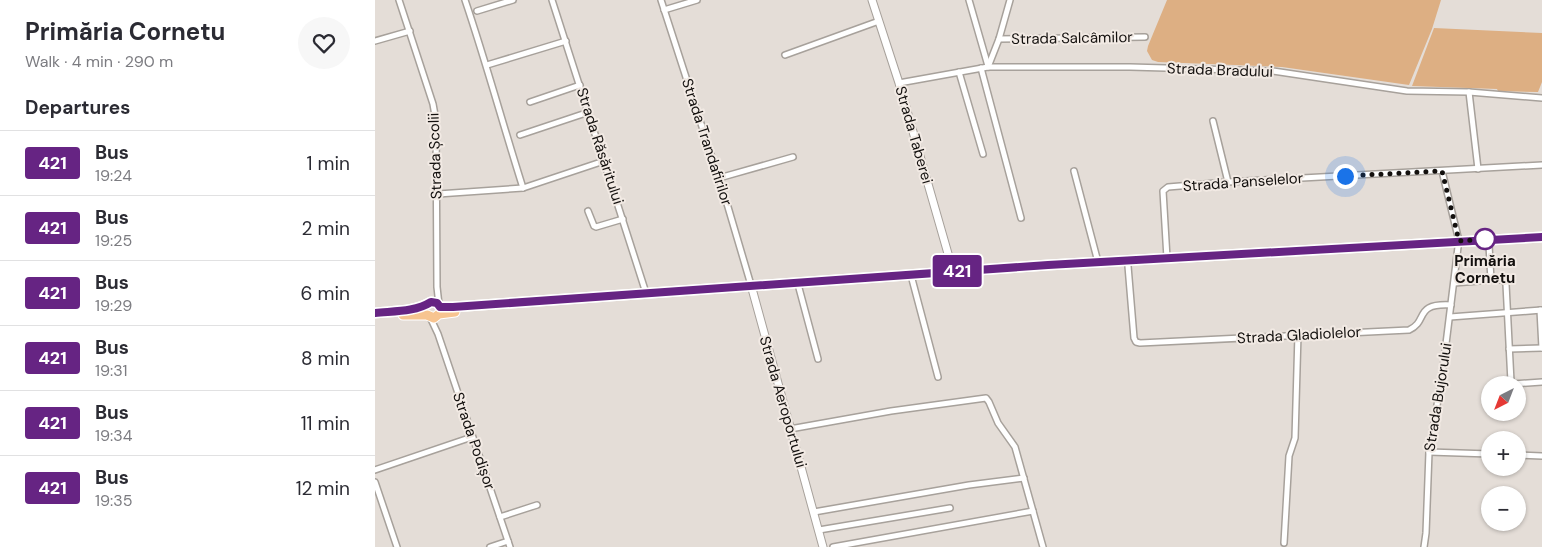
<!DOCTYPE html>
<meta charset="utf-8">
<style>
body{margin:0;font-family:"DM Sans",sans-serif;background:#f7f7f7;color:#2b2b33;height:100vh;display:flex;flex-direction:column;font-size:19px;white-space:nowrap}
*{box-sizing:border-box;margin:0}
p{font-size:16px;color:#7c7c81}
.icon{flex:none;width:28px;height:28px;fill:none;stroke:currentColor;stroke-width:2;stroke-linecap:round;stroke-linejoin:round}
.map{position:relative;flex:1;overflow:hidden}
.panel{display:flex;flex-direction:column;background:#fff;width:375px}
.panel>*{flex:none}
.badge{padding:0 10px;border-radius:4px;font-size:18px;line-height:32px}
.needle{width:32px;rotate:222deg}
.buttons{position:absolute;left:1106px;top:376px;display:grid;gap:10px}
.buttons a{display:grid;place-items:center;width:45px;height:45px;border-radius:50%;background:#fff;box-shadow:0 1px 4px #0004;font-size:25px}
.you{position:absolute;width:25px;height:25px;margin:-12px;border:4px solid #fff;border-radius:50%;background:#1a73e8;box-shadow:0 0 0 8px #1a73e833}
.map>.badge{position:absolute;translate:-50% -50%;box-shadow:0 0 0 2px #fff}
h2{padding:0 25px;font-size:19px;line-height:45px}
.round{display:grid;place-items:center;flex:none;width:52px;height:52px;border-radius:26px;background:#f7f7f7}
.headline{display:flex;align-items:center;justify-content:space-between;height:85px;padding:0 25px}
h1{font-size:24px;font-weight:700;line-height:38px}
ul{padding:0;list-style:none}
li{display:flex;align-items:center;gap:15px;height:65px;padding:0 25px;border-top:1px solid #e1e1e2}
li div{flex:1}
li b{display:block;font-size:19px}
li em{font-style:normal}
li .badge{min-width:55px;font-weight:700;text-align:center}
main{display:flex;flex:1;min-height:0}
.map>svg:first-child{display:block}
</style>
<main>
<section class="panel">
<div class="headline"><div><h1>Primăria Cornetu</h1><p>Walk · 4 min · 290 m</p></div><a class="round"><svg class="icon" aria-label="heart" viewBox="0 0 24 24"><path d="M12 20l-8-8c-3-5 5-10 8-4 3-6 11-1 8 4z"/></svg></a></div>
<h2>Departures</h2>
<ul>
<li><span class="badge" style="background:#662483;color:#fff">421</span><div><b>Bus</b><p>19:24</p></div><em>1 min</em></li>
<li><span class="badge" style="background:#662483;color:#fff">421</span><div><b>Bus</b><p>19:25</p></div><em>2 min</em></li>
<li><span class="badge" style="background:#662483;color:#fff">421</span><div><b>Bus</b><p>19:29</p></div><em>6 min</em></li>
<li><span class="badge" style="background:#662483;color:#fff">421</span><div><b>Bus</b><p>19:31</p></div><em>8 min</em></li>
<li><span class="badge" style="background:#662483;color:#fff">421</span><div><b>Bus</b><p>19:34</p></div><em>11 min</em></li>
<li><span class="badge" style="background:#662483;color:#fff">421</span><div><b>Bus</b><p>19:35</p></div><em>12 min</em></li>
</ul>
</section>
<div class="map">
<svg width="1167" height="547" viewBox="0 0 1167 547">
<rect width="100%" height="100%" fill="#e4ddd7"/>
<g fill="#ddaf83">
<path d="M792,0H1066L1057,29L1034,85L907,67L783,62L777,60L772,51L773,46Z"/>
<path d="M1059,28L1167,33V82L1163,92L1123,91L1122,89L1037,86Z"/>
</g>
<g fill="none" stroke-linecap="round" stroke-linejoin="round">
<g stroke="#a7a19b" stroke-width="8">
<g id="minor">
<path d="M24,0L58,104L61,121L62,287L64,305"/>
<path d="M90,0C111,62 128,125 148,188"/>
<path d="M177,0L271,293"/>
<path d="M286,0L353,207L376,285"/>
<path d="M594,0L613,66"/>
<path d="M289,10L322,0"/>
<path d="M102,11L138,0"/>
<path d="M624,39L770,37"/>
<path d="M0,41L35,31"/>
<path d="M410,55L504,21"/>
<path d="M112,65L191,41"/>
<path d="M613,67L624,39L635,0"/>
<path d="M606,68L646,218"/>
<path d="M584,72L608,154"/>
<path d="M524,83L613,67H755L898,71L1032,91L1094,92L1167,98"/>
<path d="M1094,92L1103,169"/>
<path d="M155,102L205,85"/>
<path d="M838,121L853,182"/>
<path d="M145,135L214,112"/>
<path d="M699,171L723,262"/>
<path d="M1067,171L1084,241"/>
<path d="M344,178L418,157"/>
<path d="M63,194L148,188L229,161"/>
<path d="M213,211L219,226L221,227L248,219"/>
<path d="M792,258L788,191L793,187L853,182L1167,165"/>
<path d="M753,266L759,338L761,342L765,343L1034,330C1054,321 1038,303 1076,305"/>
<path d="M537,279L563,377"/>
<path d="M1116,280H1128L1131,284L1136,382L1138,384L1167,382"/>
<path d="M1079,283L1116,280L1114,245"/>
<path d="M424,288L443,359"/>
<path d="M1165,310L1167,348"/>
<path d="M55,317L63,334L135,547"/>
<path d="M1075,317L1167,310"/>
<path d="M1134,349L1167,348"/>
<path d="M415,429L516,411L611,398L614,402L623,423L640,447L668,547"/>
<path d="M1054,452L1115,454"/>
<path d="M1142,455L1167,456"/>
<path d="M0,470L97,437"/>
<path d="M0,482L22,547"/>
<path d="M439,512L594,485L649,478"/>
<path d="M125,517L162,505"/>
<path d="M444,530L575,508"/>
<path d="M909,543L914,456L920,438L923,334"/>
<path d="M115,547L133,541"/>
<path d="M458,547L658,511"/>
<path d="M1049,547L1051,533L1054,452L1067,376L1083,247"/>
</g>
</g>
<g stroke="#a7a19b" stroke-width="9">
<g id="tertiary">
<path d="M497,0L524,83L578,271"/>
<path d="M376,285L448,547"/>
</g>
</g>
<g stroke="#fff" stroke-width="11">
<g id="trunk">
<path d="M0,313C19,311 40,312 56,302L62,303L65,307H78L673,265L1167,237"/>
<path d="M28,315H52L59,318L64,314L80,312"/>
</g>
</g>
<use href="#minor" stroke="#fff" stroke-width="5"/>
<use href="#tertiary" stroke="#fff" stroke-width="7"/>
<use href="#trunk" stroke="#f7c490" stroke-width="9"/>
</g>
<g fill="none" stroke-linecap="round" stroke-linejoin="round">
<g stroke="#fff" stroke-width="11">
<path id="line" d="M0,313C19,311 40,312 56,302L62,303L65,307H78L673,265L1167,237"/>
</g>
<use href="#line" stroke="#662483" stroke-width="8"/>
<path stroke="#13100e" stroke-width="5" stroke-dasharray="0 9" d="M970,176L1067,171L1084,241L1110,239"/>
</g>
<circle fill="#fff" stroke="#662483" stroke-width="2.5" cx="1110" cy="239" r="10"/>
<g text-anchor="middle" dominant-baseline="central" stroke-width="4" stroke-linejoin="round" paint-order="stroke">
<g font-size="15" fill="#13100e" stroke="#f2eae4">
<text transform="translate(697 38) rotate(-1)">Strada Salcâmilor</text>
<text transform="translate(845 70) rotate(2)">Strada Bradului</text>
<text transform="translate(539 135) rotate(74)">Strada Taberei</text>
<text transform="translate(332 142) rotate(72)">Strada Trandafirilor</text>
<text transform="translate(225 146) rotate(72)">Strada Răsăritului</text>
<text transform="translate(60 156) rotate(-92)">Strada Școlii</text>
<text transform="translate(868 182) rotate(-4)">Strada Panselelor</text>
<text transform="translate(924 335) rotate(-3)">Strada Gladiolelor</text>
<text transform="translate(1063 397) rotate(-81)">Strada Bujorului</text>
<text transform="translate(408 402) rotate(74)">Strada Aeroportului</text>
<text transform="translate(99 441) rotate(71)">Strada Podișor</text>
</g>
<g font-size="15" font-weight="bold" fill="#13100e" stroke="#f2eae4">
<text x="1110" y="261">Primăria<tspan x="1110" dy="17">Cornetu</tspan></text>
</g>
</g>
</svg>
<div class="buttons">
<a><svg class="needle" viewBox="-14 -14 28 28"><path d="M0-13l5 13h-10z" fill="#e53935"/><path d="M0 13l5-13h-10z" fill="#7c7c81"/></svg></a>
<a>+</a>
<a>−</a>
</div>
<div class="you" style="left:970px;top:176px"></div>
<b class="badge" style="left:582px;top:271px;background:#662483;color:#fff">421</b>
</div>
</main>
